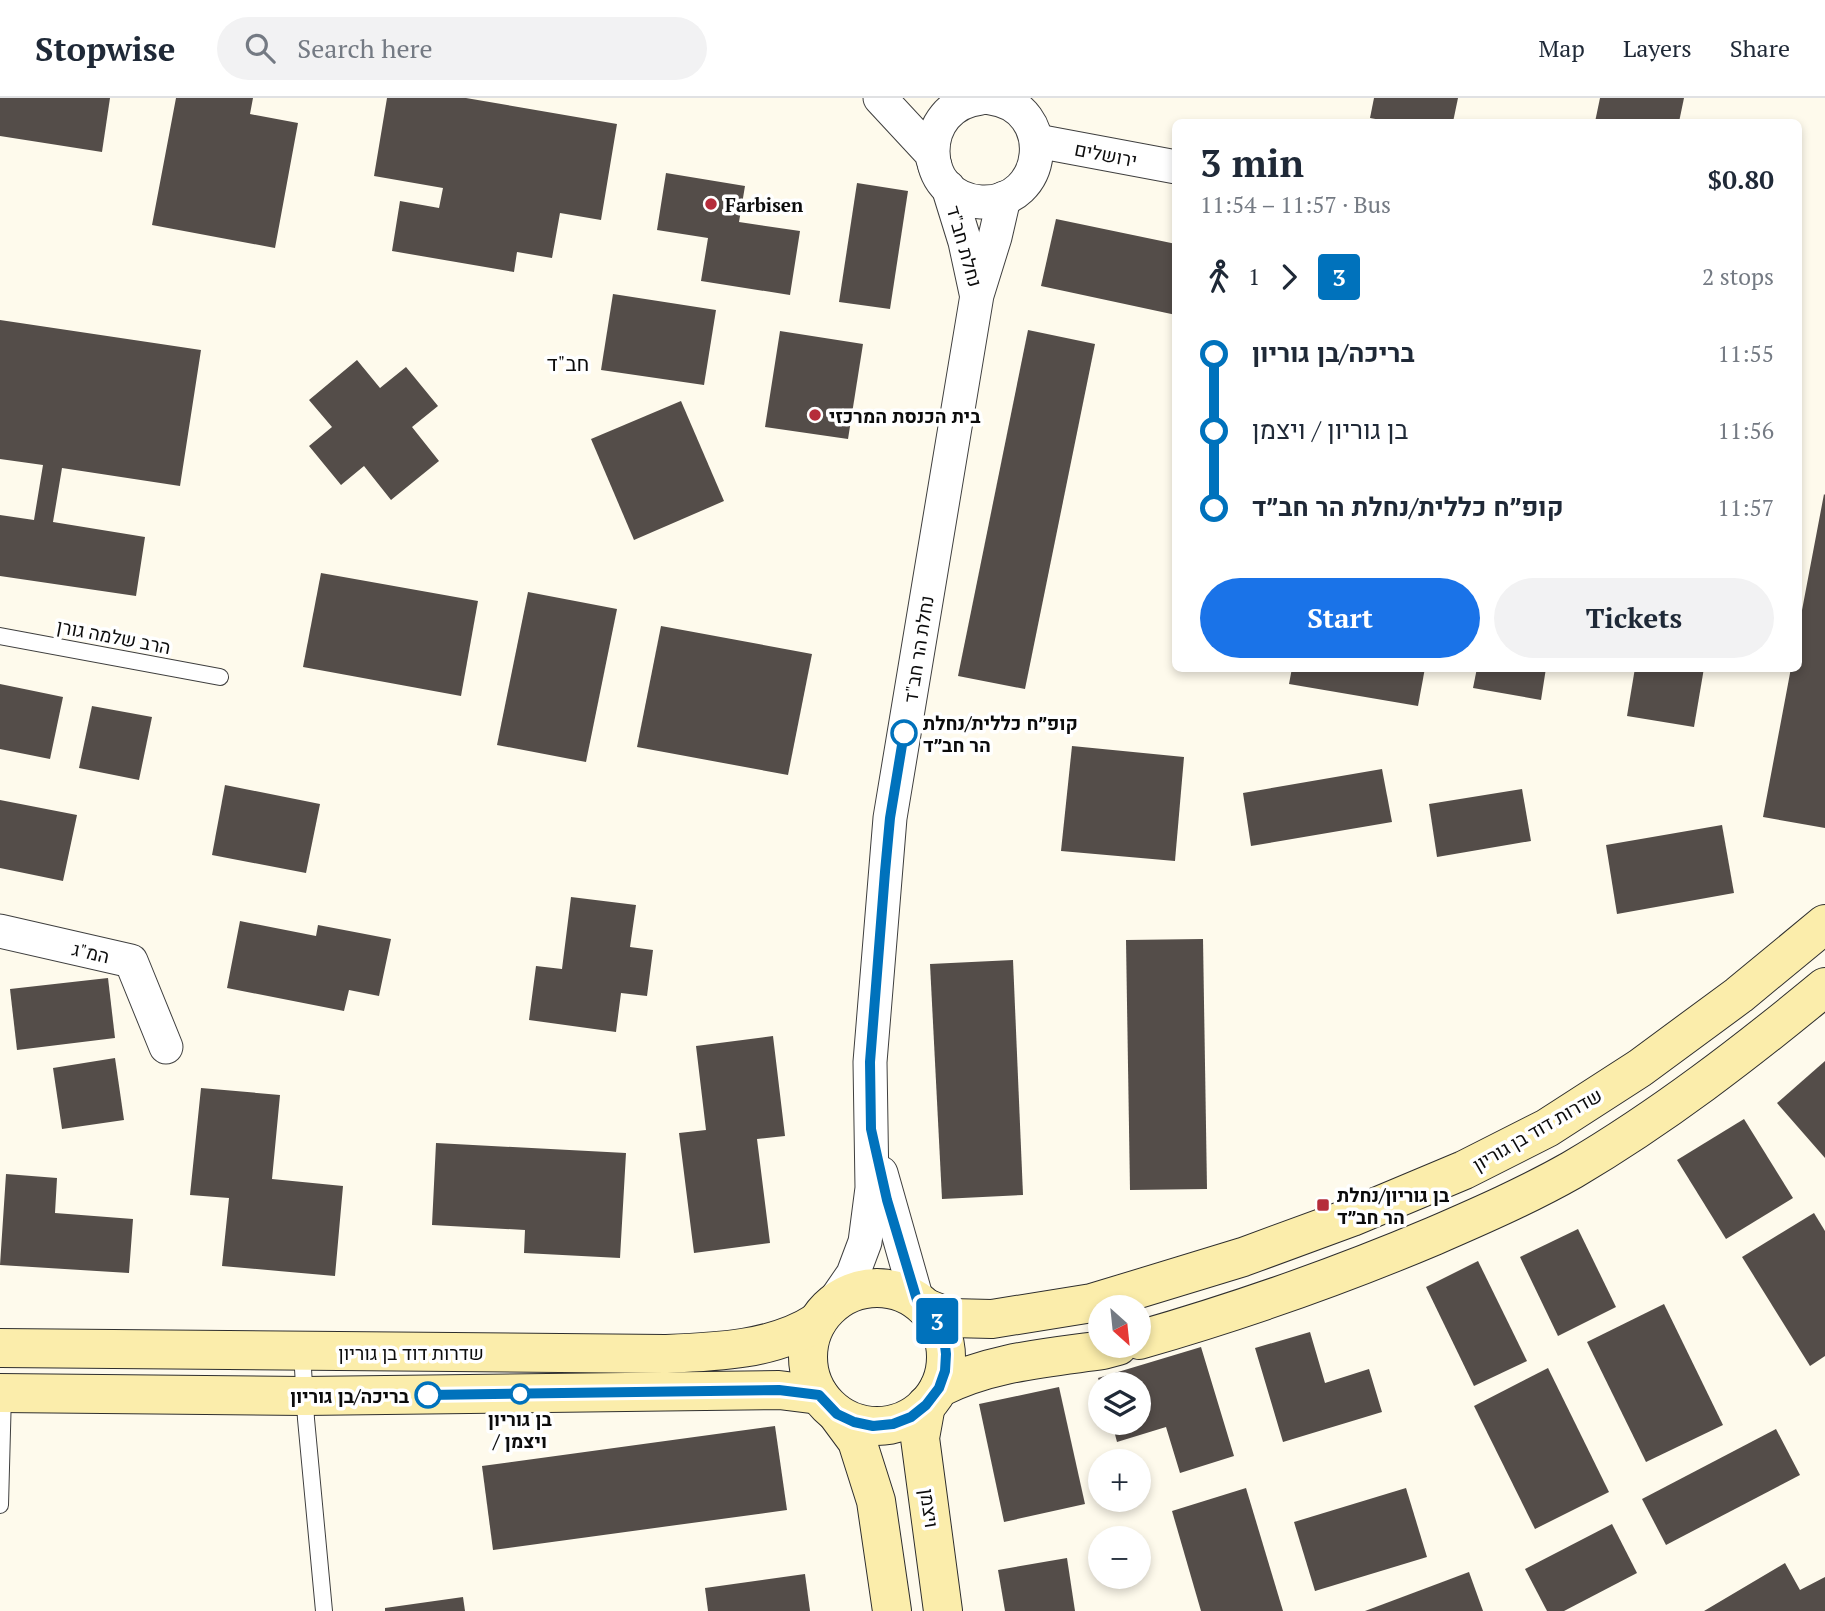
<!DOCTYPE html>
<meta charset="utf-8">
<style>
body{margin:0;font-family:"PT Serif",Heebo,serif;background:#f2f2f3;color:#1f2937;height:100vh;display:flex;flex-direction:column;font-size:26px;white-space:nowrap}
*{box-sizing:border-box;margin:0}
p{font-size:23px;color:#747a83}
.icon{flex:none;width:38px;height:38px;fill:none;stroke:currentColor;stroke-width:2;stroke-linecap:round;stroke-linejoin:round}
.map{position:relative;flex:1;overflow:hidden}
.drawer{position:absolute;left:1172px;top:21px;width:630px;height:553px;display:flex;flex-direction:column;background:#fff;border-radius:10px;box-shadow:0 4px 10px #0003}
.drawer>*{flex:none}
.badge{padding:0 14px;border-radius:5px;font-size:24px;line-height:46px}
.needle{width:46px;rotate:153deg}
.fabs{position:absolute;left:1088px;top:1197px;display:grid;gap:14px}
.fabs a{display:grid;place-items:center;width:63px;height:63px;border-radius:50%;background:#fff;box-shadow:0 4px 10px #0003;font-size:35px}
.map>.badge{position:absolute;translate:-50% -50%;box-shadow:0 0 0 4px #fff}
.legs{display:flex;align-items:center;gap:10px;height:77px;padding:0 28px;font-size:23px}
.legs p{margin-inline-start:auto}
.headline{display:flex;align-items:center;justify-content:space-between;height:119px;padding:0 28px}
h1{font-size:38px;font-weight:800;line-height:52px}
.button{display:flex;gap:14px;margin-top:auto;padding:14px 28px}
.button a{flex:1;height:80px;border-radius:42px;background:#1a73e8;color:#fff;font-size:28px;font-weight:800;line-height:80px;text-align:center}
.button a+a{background:#f2f2f3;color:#1f2937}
ul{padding:0 28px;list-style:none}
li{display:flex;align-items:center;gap:24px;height:77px;font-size:26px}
li i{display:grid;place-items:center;width:10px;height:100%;margin:0 9px;background:currentColor}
li i::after{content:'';width:18px;height:18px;margin:-9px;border:5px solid;border-radius:50%;background:#fff}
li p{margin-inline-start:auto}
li:first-child i{background:linear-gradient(#0000 50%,currentColor 0)}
li:last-child i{background:linear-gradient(currentColor 50%,#0000 0)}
header{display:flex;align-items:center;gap:42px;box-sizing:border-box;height:98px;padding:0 35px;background:#fff;border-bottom:2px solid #e0e1e3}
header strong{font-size:33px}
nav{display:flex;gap:38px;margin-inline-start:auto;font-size:24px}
.search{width:490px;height:63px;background:#f2f2f3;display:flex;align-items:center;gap:18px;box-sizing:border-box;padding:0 24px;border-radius:38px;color:#747a83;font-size:26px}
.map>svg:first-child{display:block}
</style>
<header>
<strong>Stopwise</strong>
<div class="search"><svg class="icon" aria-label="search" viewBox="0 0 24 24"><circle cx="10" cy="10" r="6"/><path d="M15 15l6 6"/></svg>Search here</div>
<nav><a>Map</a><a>Layers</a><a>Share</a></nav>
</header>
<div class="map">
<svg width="1825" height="1513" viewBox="0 0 1825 1513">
<rect width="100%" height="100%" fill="#fefaec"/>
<g fill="#544d49">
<path d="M0,0H110L102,54L0,38Z"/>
<path d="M176,0H253L250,16L298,25L275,150L152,127Z"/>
<path d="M387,0H466L617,26L601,122L560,115L552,160L517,154L514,174L392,153L400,103L439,110L443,90L374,78Z"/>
<path d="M1374,0H1458L1453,24H1392L1370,20Z"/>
<path d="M1600,0H1684L1679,24H1595Z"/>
<path d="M666,75L745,88L739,124L800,133L790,197L701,183L708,140L657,132Z"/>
<path d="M857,85L908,93L890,211L839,204Z"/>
<path d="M1056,121L1176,146V217L1041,188Z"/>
<path d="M613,196L716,212L704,287L601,272Z"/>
<path d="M0,222L201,252L180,388L62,370L53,424L145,439L136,498L0,478V417L34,422L43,367L0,361Z"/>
<path d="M1028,232L1095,246L1025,591L958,578Z"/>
<path d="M780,233L863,246L848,341L765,329Z"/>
<path d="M357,262L380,290L406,269L438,308L412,329L439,363L391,402L364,368L341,387L309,348L332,329L309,302Z"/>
<path d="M681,303L724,403L634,442L591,341Z"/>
<path d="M1824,396L1825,397V730L1763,719L1791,570H1799V528Z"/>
<path d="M321,475L478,503L461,598L303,569Z"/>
<path d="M528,494L617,511L586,664L497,647Z"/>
<path d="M661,528L812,556L788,677L637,649Z"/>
<path d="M1292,570H1425L1418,608L1289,586Z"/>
<path d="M1477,570H1546L1541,602L1473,590Z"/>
<path d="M1635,570H1704L1694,629L1627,618Z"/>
<path d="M0,586L63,599L50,661L0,651Z"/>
<path d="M92,608L152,619L139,682L79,670Z"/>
<path d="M1072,648L1184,659L1175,763L1061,753Z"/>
<path d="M1382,671L1392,724L1251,748L1243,695Z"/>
<path d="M225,687L320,706L306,775L212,757Z"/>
<path d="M1522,691L1531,743L1437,759L1429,706Z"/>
<path d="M0,702L77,717L63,783L0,770Z"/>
<path d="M1722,727L1734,795L1617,816L1606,747Z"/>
<path d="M571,799L636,807L630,849L653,852L647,898L621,895L616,934L529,922L536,868L562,871Z"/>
<path d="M240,823L316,838L318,827L391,841L379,898L349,892L344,913L227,890Z"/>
<path d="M1203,841L1207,1091L1130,1092L1126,842Z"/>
<path d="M1013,862L1023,1097L942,1101L930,866Z"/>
<path d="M108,880L115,940L17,952L10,891Z"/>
<path d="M773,938L785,1038L757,1041L770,1145L694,1155L679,1035L706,1032L696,948Z"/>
<path d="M115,960L124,1022L62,1031L53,970Z"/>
<path d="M1825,963V1060L1777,1005Z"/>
<path d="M201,990L280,997L272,1081L343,1088L335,1178L222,1168L229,1100L190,1097Z"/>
<path d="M1744,1021L1793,1100L1726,1141L1677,1062Z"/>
<path d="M436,1045L626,1055L620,1160L524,1155L525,1132L432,1127Z"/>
<path d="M6,1076L57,1080L55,1115L133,1121L129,1175L0,1167Z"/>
<path d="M1814,1115L1825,1133V1258L1810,1268L1742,1159Z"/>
<path d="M1578,1131L1616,1209L1558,1238L1520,1159Z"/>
<path d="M1478,1163L1527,1263L1474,1288L1426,1189Z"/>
<path d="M1664,1206L1723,1327L1646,1364L1587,1244Z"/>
<path d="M1310,1234L1325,1285L1369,1271L1382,1314L1283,1344L1255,1250Z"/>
<path d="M1201,1249L1234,1358L1180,1375L1166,1329L1117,1344L1112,1325H1139V1286H1100L1098,1280Z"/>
<path d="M1548,1270L1609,1394L1535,1431L1474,1308Z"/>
<path d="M1059,1289L1085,1406L1004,1424L979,1306Z"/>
<path d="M775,1328L787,1412L493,1452L482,1368Z"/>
<path d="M1776,1331L1800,1377L1666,1447L1642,1401Z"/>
<path d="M1246,1390L1283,1513H1201L1172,1413Z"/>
<path d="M1406,1390L1427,1459L1315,1493L1294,1424Z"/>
<path d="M1612,1426L1637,1475L1564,1513H1547L1525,1471Z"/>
<path d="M1067,1460L1075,1513H1005L998,1472Z"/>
<path d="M1785,1465L1800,1492L1825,1479V1513H1704Z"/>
<path d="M1469,1474L1483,1513H1365Z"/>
<path d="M805,1476L810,1513H708L705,1490Z"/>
<path d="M463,1499L465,1513H385V1510Z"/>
</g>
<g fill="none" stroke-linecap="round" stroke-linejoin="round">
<g stroke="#3f3f3f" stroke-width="18">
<g id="lane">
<path d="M0,538L220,579"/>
<path d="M302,1254L306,1321L324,1513"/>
<path d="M0,1407L3,1295"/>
</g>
</g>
<g stroke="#3f3f3f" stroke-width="35">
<g id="street">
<path d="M880,0L931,55L935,68"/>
<path d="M981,0C917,7 917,100 981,104C1048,107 1058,9 990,0"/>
<path d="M1037,43L1176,69"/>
<path d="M948,89L965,144L976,195"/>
<path d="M0,833L131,863L166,949"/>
<path d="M881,1075L917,1202"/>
<path d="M833,1205L853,1176L865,1144L872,1090L870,964L890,720L977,197L995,139L1004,100"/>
</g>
</g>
<g stroke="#2e2e2e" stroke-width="40">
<g id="secondary">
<circle cx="877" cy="1259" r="69"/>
<path d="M926,1210L951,1220L992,1221L1092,1205L1243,1159L1352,1119L1464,1072L1547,1030L1640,970L1739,897L1825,826"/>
<path d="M1139,1242C1240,1213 1337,1179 1434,1138C1480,1118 1528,1097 1572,1072C1662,1019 1745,955 1825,889"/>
<path d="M0,1250L665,1256C716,1254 774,1252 817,1224"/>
<path d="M939,1290C990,1264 1046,1260 1103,1252L1118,1248"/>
<path d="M0,1295L304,1298L779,1292L819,1297"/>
<path d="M926,1307L920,1340L943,1513"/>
<path d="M837,1316L857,1343L876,1403L892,1513"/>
</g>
</g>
<use href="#lane" stroke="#fff" stroke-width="16"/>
<use href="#street" stroke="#fff" stroke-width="33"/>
<use href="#secondary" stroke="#fbedab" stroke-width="38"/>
</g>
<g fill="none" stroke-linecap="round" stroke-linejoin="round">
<g stroke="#fff" stroke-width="16">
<path id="line-1" d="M428,1297L779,1292L819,1297L837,1316L854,1324L873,1328L893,1326L911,1319L926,1307L939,1290L945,1273L946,1256L944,1239L937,1223L917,1202L887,1102L871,1031L870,964L885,774L890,720L904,635"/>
</g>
<use href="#line-1" stroke="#0072bc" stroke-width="10"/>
</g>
<g fill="#b52c3a" stroke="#fff" stroke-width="2.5">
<circle cx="711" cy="106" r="7"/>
<circle cx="815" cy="317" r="7"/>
<rect x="1316" y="1100" width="14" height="14" rx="3.5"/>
</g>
<g fill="#fff" stroke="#0072bc" stroke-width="3.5">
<circle cx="904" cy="635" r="12"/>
<circle cx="520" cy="1296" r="9"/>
<circle cx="428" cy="1297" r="12"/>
</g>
<g text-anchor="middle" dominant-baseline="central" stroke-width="7" stroke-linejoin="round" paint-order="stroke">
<g font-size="19" fill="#0c0c0c" stroke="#fff">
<text transform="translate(1106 56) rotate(11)">ירושלים</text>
<text transform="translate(965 148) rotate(74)">נחלת חב"ד</text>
<text transform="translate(114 538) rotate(11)">הרב שלמה גורן</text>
<text transform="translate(918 551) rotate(-81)">נחלת הר חב"ד</text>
<text transform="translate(91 854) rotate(13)">המ"ג</text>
<text transform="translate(1537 1031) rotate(-30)">שדרות דוד בן גוריון</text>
<text x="411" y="1254">שדרות דוד בן גוריון</text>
<text transform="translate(930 1410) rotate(82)">ויצמן</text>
</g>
<g font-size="19" font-weight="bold" fill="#0c0c0c" stroke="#fff" text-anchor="start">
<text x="725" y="106">Farbisen</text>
<text x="829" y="317">בית הכנסת המרכזי</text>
<text x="1337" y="1096">בן גוריון/נחלת<tspan x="1337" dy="22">הר חב״ד</tspan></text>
</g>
<g font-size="19" font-weight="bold" fill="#0c0c0c" stroke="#fff" text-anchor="start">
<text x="923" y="624">קופ״ח כללית/נחלת<tspan x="923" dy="22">הר חב״ד</tspan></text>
<text x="409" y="1297" text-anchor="end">בריכה/בן גוריון</text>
<text x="520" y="1320" text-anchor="middle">בן גוריון<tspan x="520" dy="22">/ ויצמן</tspan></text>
</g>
<g font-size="21" fill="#0c0c0c" stroke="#fff">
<text x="568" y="265">חב"ד</text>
</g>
</g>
</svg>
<div class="fabs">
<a><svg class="needle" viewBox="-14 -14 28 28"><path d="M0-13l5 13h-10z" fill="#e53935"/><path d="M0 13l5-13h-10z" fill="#747a83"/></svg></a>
<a><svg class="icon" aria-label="layers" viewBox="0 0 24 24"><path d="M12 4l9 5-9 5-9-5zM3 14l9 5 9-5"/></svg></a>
<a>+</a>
<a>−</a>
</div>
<b class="badge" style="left:937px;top:1223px;background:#0072bc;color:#fff">3</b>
<section class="drawer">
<div class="headline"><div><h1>3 min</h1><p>11:54 – 11:57 · Bus</p></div><b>$0.80</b></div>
<div class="legs"><svg class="icon" aria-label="walk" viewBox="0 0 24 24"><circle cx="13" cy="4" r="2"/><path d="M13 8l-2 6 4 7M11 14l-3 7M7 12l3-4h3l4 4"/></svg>1<svg class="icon" aria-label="forward" viewBox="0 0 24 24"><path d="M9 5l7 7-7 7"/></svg><b class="badge" style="background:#0072bc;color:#fff">3</b><p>2 stops</p></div>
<ul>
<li><i style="color:#0072bc"></i><b>בריכה/בן גוריון</b><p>11:55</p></li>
<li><i style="color:#0072bc"></i><span>בן גוריון / ויצמן</span><p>11:56</p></li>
<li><i style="color:#0072bc"></i><b>קופ״ח כללית/נחלת הר חב״ד</b><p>11:57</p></li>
</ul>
<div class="button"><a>Start</a><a>Tickets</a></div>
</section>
</div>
